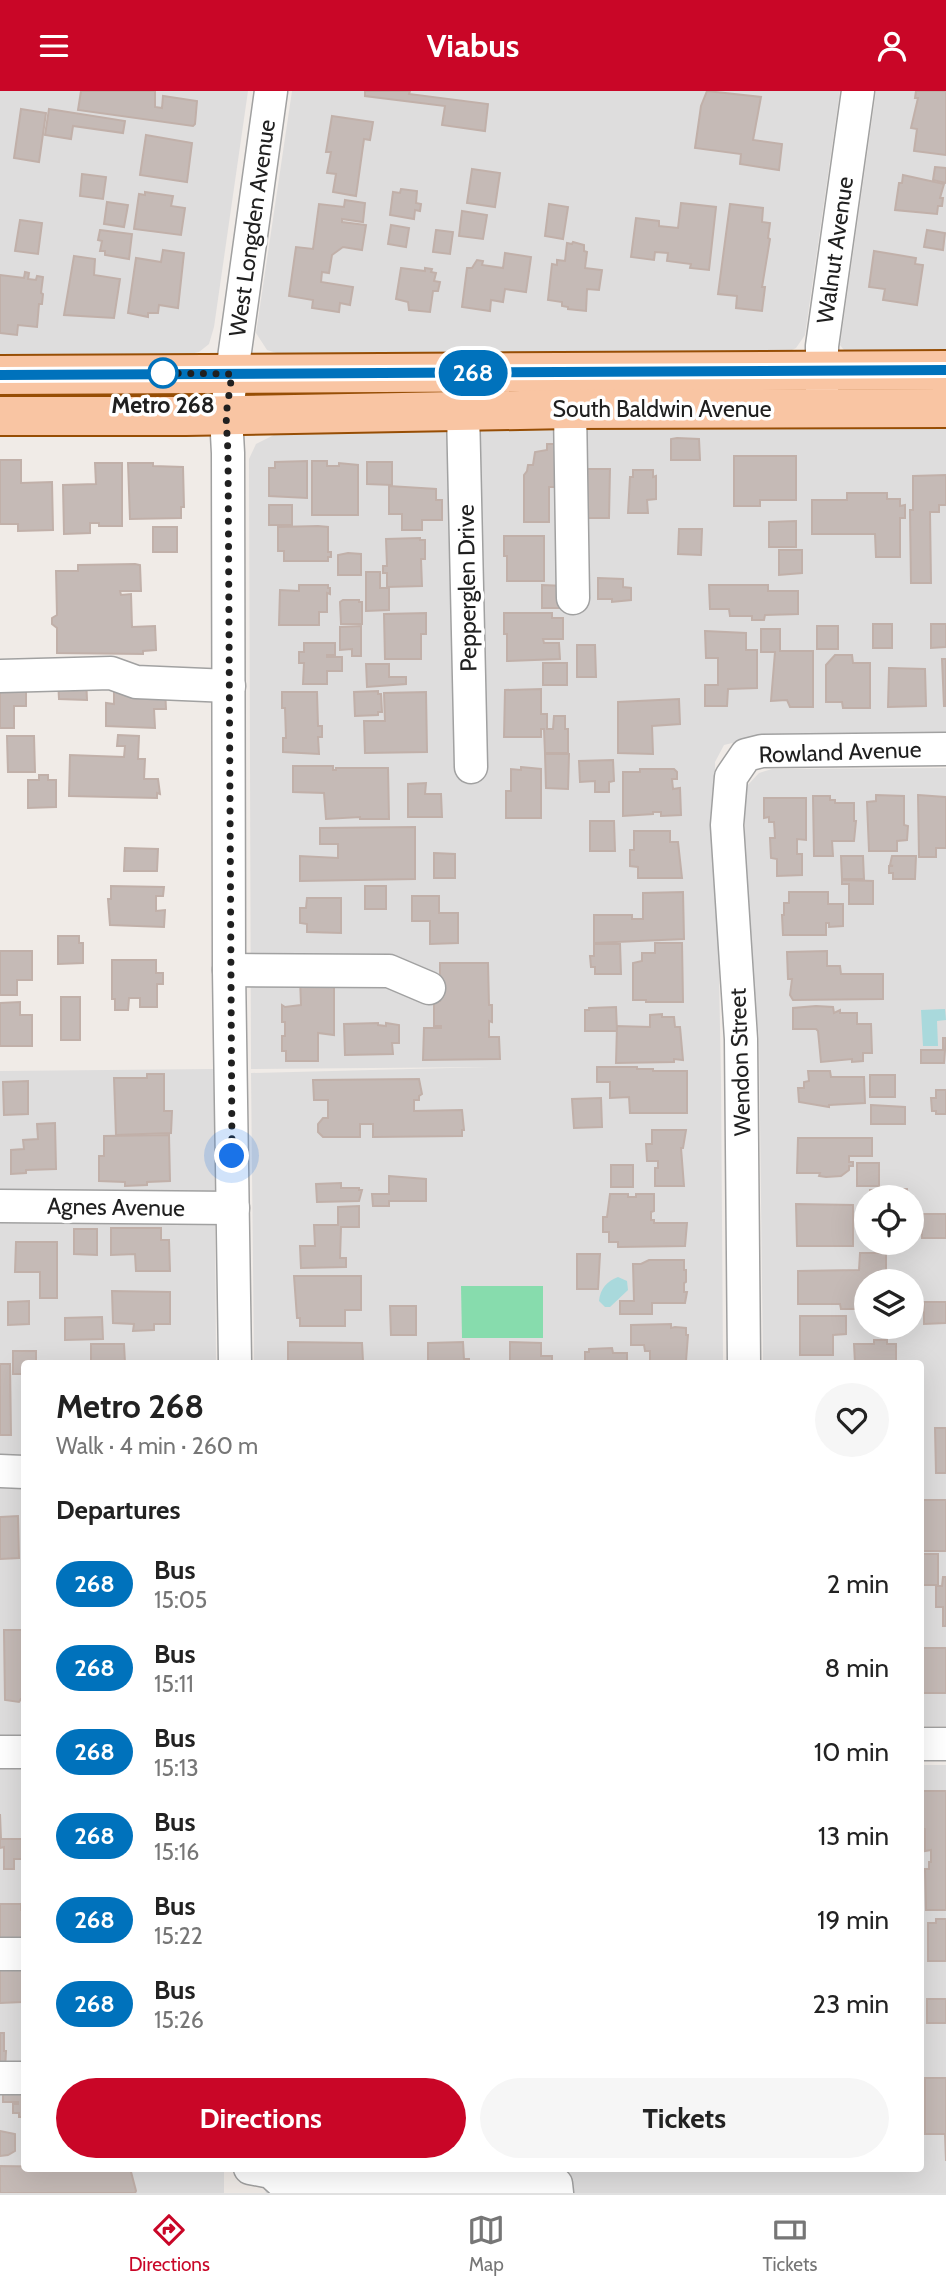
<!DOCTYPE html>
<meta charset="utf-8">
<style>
body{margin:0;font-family:Cabin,sans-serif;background:#f6f6f6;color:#222;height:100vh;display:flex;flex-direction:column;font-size:26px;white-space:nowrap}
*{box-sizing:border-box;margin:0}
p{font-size:23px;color:#767676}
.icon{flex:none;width:38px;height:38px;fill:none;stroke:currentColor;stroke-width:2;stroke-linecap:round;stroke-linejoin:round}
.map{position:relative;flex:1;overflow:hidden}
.drawer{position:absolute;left:21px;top:1269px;width:903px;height:812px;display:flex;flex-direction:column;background:#fff;border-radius:7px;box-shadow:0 7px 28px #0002}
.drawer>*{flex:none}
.badge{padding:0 14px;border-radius:23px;font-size:24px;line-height:46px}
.controls{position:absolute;left:854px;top:1094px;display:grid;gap:14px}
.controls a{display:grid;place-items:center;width:70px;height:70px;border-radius:50%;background:#fff;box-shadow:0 7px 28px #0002;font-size:35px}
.you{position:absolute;width:35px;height:35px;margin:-18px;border:5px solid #fff;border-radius:50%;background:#1a73e8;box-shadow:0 0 0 10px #1a73e833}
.map>.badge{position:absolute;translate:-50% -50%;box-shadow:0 0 0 4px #fff}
h2{padding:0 35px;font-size:26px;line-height:63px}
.round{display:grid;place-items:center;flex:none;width:74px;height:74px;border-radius:37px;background:#f6f6f6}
.headline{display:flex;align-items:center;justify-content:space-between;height:119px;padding:0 35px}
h1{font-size:33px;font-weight:700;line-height:52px}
.cta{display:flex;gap:14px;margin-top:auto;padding:14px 35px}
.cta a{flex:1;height:80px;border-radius:42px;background:#c90627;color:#fff;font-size:28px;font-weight:700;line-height:80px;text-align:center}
.cta a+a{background:#f6f6f6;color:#222}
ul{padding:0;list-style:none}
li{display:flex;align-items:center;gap:21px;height:84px;padding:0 35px}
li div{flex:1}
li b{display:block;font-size:26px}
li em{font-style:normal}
li .badge{min-width:77px;font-weight:700;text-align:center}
header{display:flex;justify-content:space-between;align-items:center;height:91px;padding:0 35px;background:#c90627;color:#fff;font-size:32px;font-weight:700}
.dock{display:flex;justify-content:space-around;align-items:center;height:98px;border-top:2px solid #e0e0e0;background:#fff;font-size:19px;color:#767676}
.dock a{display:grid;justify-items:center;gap:4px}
.dock .active{color:#c90627}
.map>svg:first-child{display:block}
</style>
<header><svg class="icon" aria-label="menu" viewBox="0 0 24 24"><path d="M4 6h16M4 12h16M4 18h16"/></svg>Viabus<svg class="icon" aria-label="person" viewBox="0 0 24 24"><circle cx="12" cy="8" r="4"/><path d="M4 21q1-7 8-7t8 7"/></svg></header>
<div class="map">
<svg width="946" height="2102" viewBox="0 0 946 2102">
<rect width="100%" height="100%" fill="#f0ebe7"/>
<g fill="#dedddd" fill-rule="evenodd">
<path d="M0,0H248L214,236L209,253L199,261L181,265L0,267Z"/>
<path d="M292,0H840L805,244L796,257L786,262L283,264L267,259L256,242Z"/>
<path d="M876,0H946V262L847,263L840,254Z"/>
<path d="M946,335V648L745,649L724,654L715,671L721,989L723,1272H254L251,982L489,976L251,978L249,368L256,353L274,344L507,339Z"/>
<path d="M946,677V1635H921L920,1272H763L759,946L745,827V697L759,682L772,678ZM866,1106H912V1152H866ZM866,1190H912V1236H866Z"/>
<path d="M214,978L216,1272H24V2077H224V2102H0V980Z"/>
<path d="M921,1674H946V2102H266L263,2094V2077H920Z"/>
</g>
<path fill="#87dcad" d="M461,1195H543V1247H462Z"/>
<g fill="#a9d9dc">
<path d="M945,918L946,929L937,930L938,955H923L921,919Z"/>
<path d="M618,1186L627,1190L628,1199L610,1216H605L599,1210C600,1198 607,1190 618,1186Z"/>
</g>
<g fill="#c5bab6" stroke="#c1b0a9" stroke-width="2">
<path d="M81,0H155V16L162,17L163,5L197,10L195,33L193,35L78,19Z"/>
<path d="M365,0H410L409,3L488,13L485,40L442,34L445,15L365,5Z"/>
<path d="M707,0L761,6L753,49L782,53L779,79L740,73L741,63L695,57L701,15Z"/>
<path d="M916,0H946V64L914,60L917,38L911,37L918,7H915Z"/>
<path d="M21,18L46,22L39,71L14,67Z"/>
<path d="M49,18L125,30L123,42L73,35L71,48L45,44Z"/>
<path d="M332,25L373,31L370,49L364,48L356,105L333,101L336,83L327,82L331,61H326Z"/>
<path d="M146,44L192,52L187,91L140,84Z"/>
<path d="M935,76L946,77V92L933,89Z"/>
<path d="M472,78L500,82L495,116L467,112Z"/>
<path d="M82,83L106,86L103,108L80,105Z"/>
<path d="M903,84L944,93L940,107H943L942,115H938L937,123L895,119L899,92H902Z"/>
<path d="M401,98L417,100L416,112L421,113L420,120L415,119L414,128L390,124L393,101L400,102Z"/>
<path d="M145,101L173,105L171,115L185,117L181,144L134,138L139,103L145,104Z"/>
<path d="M345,109L365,112L363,131L342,128V131L366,134L362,159L343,156L332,164L329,182L322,181L321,191L353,196L350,214L340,212L339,221L312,217L313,209L289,205L296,156L313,158L319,113L344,116Z"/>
<path d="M107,111L128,114L124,136L104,133Z"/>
<path d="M681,112L716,116L709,179L690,177L691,173L667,170L668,162L655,161L654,169L631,166L636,127L659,130V135L678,137Z"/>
<path d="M549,113L568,116L563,148L545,145Z"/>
<path d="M730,113L763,117L762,131L770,132L768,147L770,148L762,196H765L762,220L736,217L737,205L718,203Z"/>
<path d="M462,120L487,124L483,148L459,145Z"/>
<path d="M20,129L42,132L38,163L15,160Z"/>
<path d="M391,134L409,137L406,156L388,153Z"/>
<path d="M100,139L132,143L129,168L105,164V160H100L102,150L98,149Z"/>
<path d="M436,139L453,141L450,163L433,161Z"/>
<path d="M927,139L945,142L943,159L924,156Z"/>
<path d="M573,151L584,154V160L587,161L585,177L602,179L599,199L587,198L586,220L568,218V216L562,215V211L548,209L552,173L557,174V169L565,170L567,152L572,153Z"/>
<path d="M163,159L184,162L178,217L159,214L158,222H148V226L128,222L136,167L161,171Z"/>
<path d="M874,160L916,167L915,173L923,174L917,214L883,209L885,198L869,196Z"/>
<path d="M505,162L531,166L526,201L505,198L503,211L491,209L490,220L462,216L467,177H472L477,169L483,170L482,174L503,177Z"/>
<path d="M74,165L95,168L94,184L120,188L114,227L64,224Z"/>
<path d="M401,177L425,180V177L432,178L431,181L436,182L434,190L440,191L438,200H433L430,221L409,219L408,211L396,208Z"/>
<path d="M25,181L29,182L28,188L36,189L37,185L43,186L41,202L43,203L42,213H39L37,236L18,234L17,244L0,242V184L24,187Z"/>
<path d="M677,347L699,348L700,369H671V348Z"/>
<path d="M547,353H563V396H549V431H524V384L527,380L528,374H533L535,361L547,359Z"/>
<path d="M734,365H796V409H760V415H734Z"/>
<path d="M0,369H21V392L52,391L53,439L18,440V433H0Z"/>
<path d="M307,370V407L269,405V377H275V371Z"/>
<path d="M312,370H327V375H339V372L358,374V424H312Z"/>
<path d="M367,371H392V394L367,393Z"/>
<path d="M95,372H122V435H99V432H90V442L64,443L63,394L96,393Z"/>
<path d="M128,372H153V375L183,376L184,416H181V427L130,428Z"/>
<path d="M578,378H610L609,427H578Z"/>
<path d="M633,379H653V386L656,385V408L647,409L648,422H628L630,386H633Z"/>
<path d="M946,384V414H939V421H930L931,492H911L910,419H913V385Z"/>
<path d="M389,395L436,398V409H442V429H422V439H402V423H389Z"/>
<path d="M847,402H887V408H900V415L905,414V427H900V466H876L875,443H812V409H847Z"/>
<rect x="269" y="414" width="23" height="20"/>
<path d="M796,430V456H769V431Z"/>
<path d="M318,435L328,436V461H331V466H328V470H284V460H278V436Z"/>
<rect x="153" y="436" width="24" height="25"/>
<path d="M679,438H702L701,464L678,463Z"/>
<path d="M504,445H544V490H507V465H504Z"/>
<path d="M420,447V449H425V468H421L422,495L387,496V482H383V475H387L386,448Z"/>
<path d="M779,459H802V482L779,484Z"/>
<path d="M348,462L361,463V484H338V464Z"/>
<path d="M135,473L140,474L141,500H120L121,504L131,503L132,536L155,535L156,559L143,560V563L57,562V537L52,533V527L57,524L56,480H78V474Z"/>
<path d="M366,481H380V497H389V519L366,520Z"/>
<path d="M598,487L623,488V496L631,497V509L612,511V508H598Z"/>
<path d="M299,494H328V497H330V503L327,502V521H319V534H279L280,499L299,500Z"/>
<path d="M542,494L565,495V517H542Z"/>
<path d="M709,494H768V500H798V523L765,524L764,529H752V525H730L729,518H710Z"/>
<path d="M343,509H359V511H362V533H341L340,511Z"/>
<path d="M426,522V543H421V568H385L384,523Z"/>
<path d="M504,522H552V527H563V548H543L544,552H559L560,568L507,570V543H504Z"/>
<rect x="873" y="533" width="19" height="24"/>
<path d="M931,533H946V556L931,557Z"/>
<path d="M361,535V565H352V558L340,559V536Z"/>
<rect x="817" y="535" width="21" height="23"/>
<path d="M761,538H780V560H813V616H790L787,609L771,610L775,561H761Z"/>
<path d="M705,540L746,542V559H757V597L728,598L727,615H705V594H718V567H706Z"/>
<path d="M304,552H335V564H327V566H342V580H327V593H303L304,572H299V561H304Z"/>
<path d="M577,554H595L596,586H577Z"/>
<path d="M835,564H852L853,572H870V617H843L842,611H826V574Z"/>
<path d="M942,568H946V615H944Z"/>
<rect x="543" y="572" width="24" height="22"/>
<path d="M366,573H389V586H406V593L367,596Z"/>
<path d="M889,577L925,578L926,615L888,616Z"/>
<path d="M86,586L87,609L59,608L58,588Z"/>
<path d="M0,592H26V615H14V637H0Z"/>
<path d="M165,597L166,618H154L155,637L106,635V612L114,613V599Z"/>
<path d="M541,598V623H547V638H553L554,625H565V638H568V662H545L544,638H541V646H504L505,599Z"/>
<path d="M378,600V603H381L382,621H378V624L355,625L354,601Z"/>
<path d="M282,601H317L318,635H322V646H318L319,663L283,661V647H286L285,617H282Z"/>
<path d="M426,601L427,661L365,662L364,630H385L384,602Z"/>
<path d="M679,608L680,633L652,635L653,663L618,662V611Z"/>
<path d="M118,644L139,645L138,668H145L144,688H158L160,703L157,702V707L69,705L70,664L124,666L125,655H117Z"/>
<path d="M7,645H34L35,681H8Z"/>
<path d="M545,663H569L568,698L546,697Z"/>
<path d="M613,669L614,690L609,691V701H595V690L580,691L579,670Z"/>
<path d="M293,675H333V679H336V677H388L389,728H360V726L326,728L324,702L293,701Z"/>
<path d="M521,676L541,678V727H506V700H511V678L521,679Z"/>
<path d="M640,678H674L677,681V688H672L673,698L680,697L681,724L661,725V721H653V723L623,725V681H640Z"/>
<path d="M39,684H48V689H56V716L28,717V689H39Z"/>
<path d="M426,692L425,703H441L442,726H408V693Z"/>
<path d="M876,704L904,705V734L908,735L907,749L897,750V760H869L867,711L876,710Z"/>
<path d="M918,704L946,706V757H936V766H919Z"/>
<path d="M813,705H830V709H835V712H854V730H856L854,750H832L833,765H814Z"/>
<path d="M764,707H806V749L797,748V763H802V784L777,785V768L771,767L770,747H775L774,731H769V726L764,727Z"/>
<path d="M590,730H614L615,760H590Z"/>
<path d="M415,736V788L300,790V765L338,767V753H320V737Z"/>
<path d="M634,740H670V751H678L682,787H638V776L630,775V759H634Z"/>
<path d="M125,757L158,758L157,780H124Z"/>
<path d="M434,762L455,763V787H434Z"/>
<path d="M841,765H863L864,788H842Z"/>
<path d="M892,765H916L915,788H893V782H889V775H893L890,774Z"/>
<path d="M842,789L873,790V813H849V793H842Z"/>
<path d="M111,795L164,796L163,805H156V820L165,819L164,836L110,834L108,808H111Z"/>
<rect x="365" y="795" width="21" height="23"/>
<path d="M683,801L684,848L594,852V824H632V828H643V802Z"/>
<path d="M789,801H828V813H843V835L829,836V832H826V844H783L782,824H784V812H789Z"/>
<path d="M412,805H439V822H458V852L430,853V830H412Z"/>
<path d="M307,807H341V842L307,841V833L300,832V817H306Z"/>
<path d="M58,845H79V852H83V872L58,873Z"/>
<path d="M655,852H682L683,911H646V909H633V872L642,870V862H655Z"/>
<path d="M594,853H620L621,883H595V876H591L590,865H594Z"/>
<path d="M0,860H32V889H17V904H0Z"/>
<path d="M827,860V875H840L841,883H883V908L793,909L790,904L792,888H788L787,861Z"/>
<path d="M112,869H156V882H163V893H157V916H140V907H129L128,919H115V908H112Z"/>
<path d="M440,872H488L489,914H492V931L489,930V946H499L500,968L423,969L424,937H441V935H434V910H440Z"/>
<path d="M300,887H334V944L318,942V970H286V960H282V945H285V931H282V914L285,916L301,914Z"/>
<rect x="61" y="906" width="19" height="43"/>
<path d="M20,911V924H32V955H0V912Z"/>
<path d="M816,915L833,916L834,922L840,919V922H857V933H871L872,962H863V970L852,971V968L821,971L818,940L816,938H793V917Z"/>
<path d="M616,916L617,940H585V919H589V917Z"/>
<path d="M662,923V926H674L675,936H680L683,969L674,968V971L616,972L617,935L650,936V924Z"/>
<path d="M378,932V934L386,935V932L399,934V952H392L393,963L345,964L344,933Z"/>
<path d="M943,947H946L944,972H921V959H943Z"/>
<path d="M597,976H637V978H653V980H687V1022H630L629,1006L610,1007V991H597Z"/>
<path d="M808,980H830L831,986H864L865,1012L829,1014V1016L799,1011L798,997H804V991L809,990Z"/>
<path d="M147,983H164V1020H172L171,1042L116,1044L114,987H147Z"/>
<rect x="870" y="984" width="25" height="22"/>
<path d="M419,988L422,1003L419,1005V1009H414V1020L462,1019L464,1039H462V1045L373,1046V1033H360V1046H323L318,1041V1033L323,1027H328V1009H314L313,989Z"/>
<path d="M28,990V1023L4,1024L3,991Z"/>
<path d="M936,999H946V1023H936V1020H932L931,1007H936Z"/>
<path d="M601,1007L602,1036L574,1037L572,1008Z"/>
<path d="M871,1014L905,1016V1033H871Z"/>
<path d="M55,1032L56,1078L26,1079V1082L11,1083V1059L24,1058L23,1049L38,1048L37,1033Z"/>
<path d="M652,1039H686L683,1057H681L684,1095H655V1077H658V1070H647L646,1053H652Z"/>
<path d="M169,1044L170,1090L147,1091V1094L125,1095V1091L99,1090V1065H104V1045Z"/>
<path d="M798,1047H872V1065H849V1071H853V1075H849V1079L841,1085L826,1086L819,1085L820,1082H797Z"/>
<rect x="857" y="1072" width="22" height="23"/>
<rect x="611" y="1074" width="22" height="22"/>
<path d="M389,1085L426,1088V1110H389V1115H373L372,1103H389Z"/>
<path d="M341,1092V1097H359V1099H362L359,1110L317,1111L316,1093Z"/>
<path d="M907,1098L908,1106H870V1099Z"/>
<path d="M610,1103H628V1106H636V1103H654V1120L651,1121V1129H654V1132H687L685,1155L618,1156V1151H609V1141H603V1126H607Z"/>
<path d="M796,1113L853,1114V1155H797Z"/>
<path d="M359,1115V1136H341L340,1167H346V1176L301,1177L300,1155H315L314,1134H338V1116Z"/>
<rect x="922" y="1123" width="24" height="24"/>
<path d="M111,1137H161V1149H169L170,1180H136L135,1163L111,1164Z"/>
<path d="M74,1138H97V1164L74,1163Z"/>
<path d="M16,1151H57V1207H40V1181H15Z"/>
<path d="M860,1162H886V1187H881V1190H866L865,1218H841L840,1213H798V1180L859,1179Z"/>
<path d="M577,1163H600L598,1198H577Z"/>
<path d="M649,1169H684V1179H686V1191L684,1192V1201H687L685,1212H652V1223H620V1210H634L633,1173H641Z"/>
<path d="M294,1185H361V1219H345V1235H300V1227H297Z"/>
<path d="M112,1200L170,1201V1233H154V1239L133,1240L134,1233L113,1232Z"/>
<path d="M29,1210V1233L8,1234V1211Z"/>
<path d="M924,1211H946V1232L924,1233Z"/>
<path d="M390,1215H416V1244H391Z"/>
<path d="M800,1225H846V1243L833,1244V1264H800Z"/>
<path d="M102,1226L103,1248L65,1249V1227Z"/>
<path d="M671,1233V1237L675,1236L686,1237V1244H688L686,1270L650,1271V1260H645L644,1254H631V1234Z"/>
<path d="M874,1249H887V1253H896V1272H855L854,1253H874Z"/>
<path d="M288,1251L362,1252L363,1270H360V1272H288Z"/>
<path d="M463,1251L464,1268H469V1272H428V1252Z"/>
<path d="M510,1251L541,1252V1265H552V1272H510Z"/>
<path d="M91,1253H124L125,1272H91Z"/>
<path d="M612,1257L613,1262H627V1272H585V1261H589V1258Z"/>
<path d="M13,1260H36V1272H24V1283H13Z"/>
<path d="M0,1273H10L11,1344H0Z"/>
<path d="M935,1337H946V1382H936Z"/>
<rect x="920" y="1409" width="26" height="51"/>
<path d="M18,1425L19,1467L0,1468V1426Z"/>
<rect x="920" y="1463" width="18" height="31"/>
<path d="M943,1486H946V1535H943V1516H936V1495H942Z"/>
<path d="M4,1539H24V1608H21L19,1611L5,1609Z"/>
<rect x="920" y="1557" width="26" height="45"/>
<path d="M920,1700H946V1819H926L925,1778H929V1771H931V1759L925,1760V1738L920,1737Z"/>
<path d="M0,1723L1,1748H22V1768H14V1778H4V1756L0,1757Z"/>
<path d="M0,1813H21V1819H24V1848L0,1851Z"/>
<path d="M936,1828H946V1870H928V1832H936Z"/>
<path d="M0,1874L24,1876L22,1911L0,1912Z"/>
<rect x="927" y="1908" width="19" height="24"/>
<path d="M0,1942H4V1960H6L5,1980H0Z"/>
<path d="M925,1987H946V2070L945,2043H925Z"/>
<path d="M3,1998H24V2026H19V2022H13V2013H18V2011H3Z"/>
<path d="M0,2040L15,2043V2060L8,2064L0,2065Z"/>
<path d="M0,2075L130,2077L136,2100L135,2102H0Z"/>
</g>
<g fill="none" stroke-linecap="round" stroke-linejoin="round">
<g stroke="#a1a1a1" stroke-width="35">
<g id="minor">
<path d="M822,304V255L858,0"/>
<path d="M570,318L573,507"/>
<path d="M463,319L471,676"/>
<path d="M0,585L111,582L136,591L229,595"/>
<path d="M229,879L389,880L429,897"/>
<path d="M0,1115L233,1117"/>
<path d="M235,1272L229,879L228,362L226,325L271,0"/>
<path d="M744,1272L741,948L727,734L731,686L746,664L762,660L946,658"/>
<path d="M0,1380L24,1381"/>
<path d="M920,1653H946"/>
<path d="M0,1661H24"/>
<path d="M0,1863H24"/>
<path d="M0,1987H24"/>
<path d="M250,2077L271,2081L282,2091L326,2095"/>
<path d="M326,2102V2095L556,2093L557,2102"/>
</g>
</g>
<g stroke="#974e05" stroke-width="42">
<g id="major">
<path d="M0,284L946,279"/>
<path d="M0,325H186L570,318L946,317"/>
</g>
</g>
<use href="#minor" stroke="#fff" stroke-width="32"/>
<use href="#major" stroke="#f9c5a3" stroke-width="38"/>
</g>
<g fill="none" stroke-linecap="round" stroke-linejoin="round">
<g stroke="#fff" stroke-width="16">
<path id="line" d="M0,284L946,279"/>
</g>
<use href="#line" stroke="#0072bc" stroke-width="10"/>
<path stroke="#202020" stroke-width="7" stroke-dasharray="0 12.6" d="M163,282H158L232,283L226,324L228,362L232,1065"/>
</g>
<circle fill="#fff" stroke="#0072bc" stroke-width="3.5" cx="163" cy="282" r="14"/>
<g text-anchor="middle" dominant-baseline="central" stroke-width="7" stroke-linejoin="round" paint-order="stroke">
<g font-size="23" fill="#202020" stroke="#fff">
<text transform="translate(252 137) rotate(-82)">West Longden Avenue</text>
<text transform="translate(835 159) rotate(-82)">Walnut Avenue</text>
<text x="662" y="318">South Baldwin Avenue</text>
<text transform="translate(467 497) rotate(-91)">Pepperglen Drive</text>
<text transform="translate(840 661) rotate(-2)">Rowland Avenue</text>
<text transform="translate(740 971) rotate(-92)">Wendon Street</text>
<text transform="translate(116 1116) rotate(1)">Agnes Avenue</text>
</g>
<g font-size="23" font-weight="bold" fill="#202020" stroke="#fff">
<text x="163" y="314">Metro 268</text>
</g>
</g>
</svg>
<div class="controls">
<a><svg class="icon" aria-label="locate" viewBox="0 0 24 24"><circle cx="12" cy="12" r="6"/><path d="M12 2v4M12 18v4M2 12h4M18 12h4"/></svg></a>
<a><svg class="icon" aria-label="layers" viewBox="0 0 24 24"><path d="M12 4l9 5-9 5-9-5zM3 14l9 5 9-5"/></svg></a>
</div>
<div class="you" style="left:232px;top:1065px"></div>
<b class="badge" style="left:473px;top:282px;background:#0072bc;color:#fff">268</b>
<section class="drawer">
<div class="headline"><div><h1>Metro 268</h1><p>Walk · 4 min · 260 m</p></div><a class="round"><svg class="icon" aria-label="heart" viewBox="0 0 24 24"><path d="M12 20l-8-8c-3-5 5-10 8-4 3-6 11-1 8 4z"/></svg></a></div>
<h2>Departures</h2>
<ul>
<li><span class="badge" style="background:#0072bc;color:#fff">268</span><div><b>Bus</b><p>15:05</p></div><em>2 min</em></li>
<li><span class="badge" style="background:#0072bc;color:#fff">268</span><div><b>Bus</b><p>15:11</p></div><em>8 min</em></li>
<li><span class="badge" style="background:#0072bc;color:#fff">268</span><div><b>Bus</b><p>15:13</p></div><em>10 min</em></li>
<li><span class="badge" style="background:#0072bc;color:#fff">268</span><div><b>Bus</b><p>15:16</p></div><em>13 min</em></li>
<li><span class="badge" style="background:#0072bc;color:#fff">268</span><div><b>Bus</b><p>15:22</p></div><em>19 min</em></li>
<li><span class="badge" style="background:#0072bc;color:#fff">268</span><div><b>Bus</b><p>15:26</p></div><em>23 min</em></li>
</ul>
<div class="cta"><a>Directions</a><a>Tickets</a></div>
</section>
</div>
<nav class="dock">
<a class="active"><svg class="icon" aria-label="directions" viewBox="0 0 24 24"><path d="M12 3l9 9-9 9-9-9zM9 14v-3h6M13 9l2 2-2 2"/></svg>Directions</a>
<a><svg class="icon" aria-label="map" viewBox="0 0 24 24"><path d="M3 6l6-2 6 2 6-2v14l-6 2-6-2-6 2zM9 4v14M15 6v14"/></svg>Map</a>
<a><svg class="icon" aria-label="tickets" viewBox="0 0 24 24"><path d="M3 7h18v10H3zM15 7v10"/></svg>Tickets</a>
</nav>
